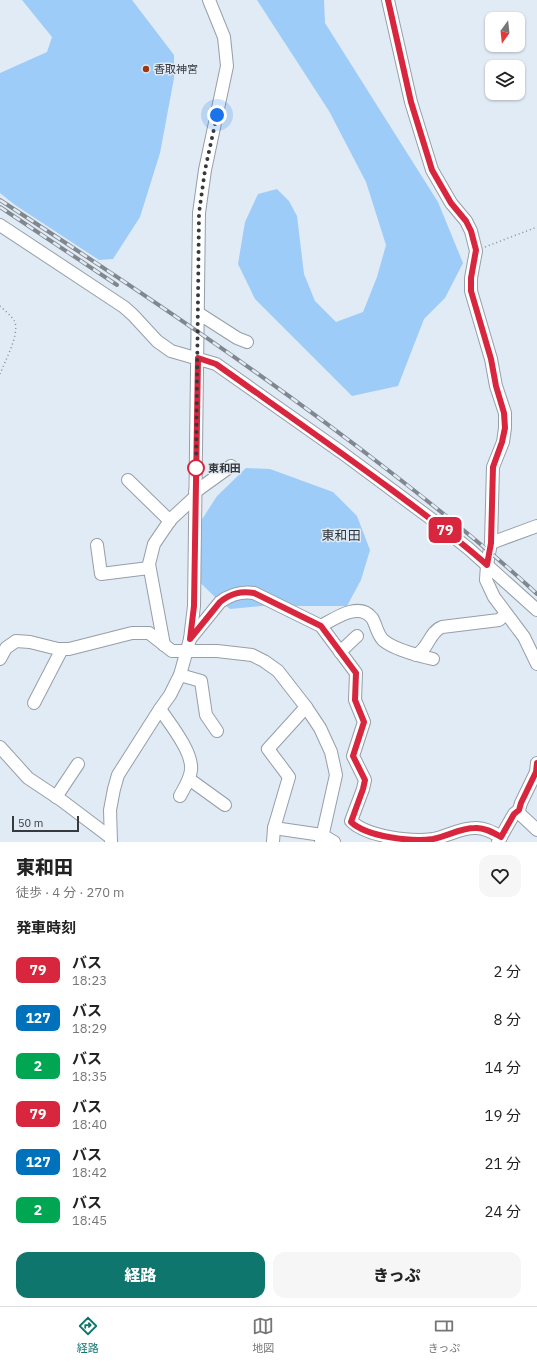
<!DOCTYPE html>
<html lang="ja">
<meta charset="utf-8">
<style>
body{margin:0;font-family:"IBM Plex Sans","Noto Sans JP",sans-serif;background:#f6f6f6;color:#222;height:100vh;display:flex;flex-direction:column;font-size:15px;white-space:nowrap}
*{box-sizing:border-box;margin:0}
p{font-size:13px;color:#767676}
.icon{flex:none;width:22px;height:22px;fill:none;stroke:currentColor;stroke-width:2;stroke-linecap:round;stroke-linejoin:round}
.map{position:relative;height:842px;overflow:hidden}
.sheet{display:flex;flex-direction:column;background:#fff;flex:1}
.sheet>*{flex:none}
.badge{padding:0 8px;border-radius:6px;font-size:14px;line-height:26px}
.needle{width:26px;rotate:195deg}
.buttons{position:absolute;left:485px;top:12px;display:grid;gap:8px}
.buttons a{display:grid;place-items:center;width:40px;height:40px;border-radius:8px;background:#fff;box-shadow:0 1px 3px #0004;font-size:20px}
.scale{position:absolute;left:12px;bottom:10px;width:67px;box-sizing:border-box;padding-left:4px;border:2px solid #36393d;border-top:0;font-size:11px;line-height:14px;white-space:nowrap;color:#36393d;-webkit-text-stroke:3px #e1ebf5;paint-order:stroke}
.you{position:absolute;width:20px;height:20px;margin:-10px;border:3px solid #fff;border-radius:50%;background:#1a73e8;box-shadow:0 0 0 6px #1a73e833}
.map>.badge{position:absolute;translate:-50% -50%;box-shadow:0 0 0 2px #fff}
h2{padding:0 16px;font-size:15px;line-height:36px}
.round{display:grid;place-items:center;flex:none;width:42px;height:42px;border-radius:12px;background:#f6f6f6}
.summary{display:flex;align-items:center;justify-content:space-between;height:68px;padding:0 16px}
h1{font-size:19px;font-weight:800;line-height:30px}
.cta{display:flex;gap:8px;margin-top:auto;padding:8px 16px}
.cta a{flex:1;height:46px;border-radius:12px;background:#0f766e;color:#fff;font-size:16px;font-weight:800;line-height:46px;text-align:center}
.cta a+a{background:#f6f6f6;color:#222}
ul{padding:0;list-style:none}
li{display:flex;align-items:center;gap:12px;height:48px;padding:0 16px}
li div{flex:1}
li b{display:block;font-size:15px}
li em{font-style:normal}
li .badge{min-width:44px;font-weight:700;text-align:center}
.dock{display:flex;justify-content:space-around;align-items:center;height:56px;border-top:1px solid #e0e0e0;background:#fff;font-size:11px;color:#767676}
.dock a{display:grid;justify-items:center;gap:2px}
.dock .active{color:#0f766e}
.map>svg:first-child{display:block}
</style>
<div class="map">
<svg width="537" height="842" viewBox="0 0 537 842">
<rect width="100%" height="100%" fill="#e1ebf5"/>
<g fill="#9eccf8">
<path d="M22,0H132L174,55V78L160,153L140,217L113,259L99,260L15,205L0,193V73L47,52L52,37Z"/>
<path d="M257,0H324L325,23L438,202L463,263L445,298L424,319L398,386L352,396L255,299L238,264L245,222L258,194L277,189L289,201L297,216L304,274L315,301L336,322L363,312L377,277L386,245L366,182L329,111Z"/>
<path d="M246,468L270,469L333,492L357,516L370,550L361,580L347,606H261L230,609L214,596L189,572L199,524L217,496Z"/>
</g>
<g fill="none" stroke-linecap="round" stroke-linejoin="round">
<g stroke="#969fa8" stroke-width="14">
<g id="minor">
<path d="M388,0L411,102L432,170L451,203L466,221L471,231L476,251L471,278V291L491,359L496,386L505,413V428L503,442L493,467L491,543L487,565L486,580L494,597L524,637L537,664"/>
<path d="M0,225L124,307L133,315L157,341L171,351L216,364L341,452L430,518L469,549L537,610"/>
<path d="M198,313L237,338L247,342"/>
<path d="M128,480L170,521"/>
<path d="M195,492L231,466"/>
<path d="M491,543L537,526"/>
<path d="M97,545L101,574L149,568"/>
<path d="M321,626C334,619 359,601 372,618C376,624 377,634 383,640C393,649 420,656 433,659"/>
<path d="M190,639L220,602C231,594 241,591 254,593L321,626L356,673L355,700L364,722L353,756L365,780L363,789L351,821C367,837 412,842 433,839C448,836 460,828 475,828C484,827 494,833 501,837"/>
<path d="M164,645L149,564L154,544L171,519L195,497"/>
<path d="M340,652L357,636"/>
<path d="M416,655C429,649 429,632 442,627L499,620L506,614"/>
<path d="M0,659L6,648L16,641L30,642L58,649H69L132,633H149L172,651H217L252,655L264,661L278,671L306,707L320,728L331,752L336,775L321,842"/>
<path d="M180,675L201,681L206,715L217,731"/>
<path d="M34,703L62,649"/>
<path d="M160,709C170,724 193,752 191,770C190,780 184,788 180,796"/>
<path d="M0,747L28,778L61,800L110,837"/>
<path d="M537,763L536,772L521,803L519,810L520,814L537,830"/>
<path d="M189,779L225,805"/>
<path d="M56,797L78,764"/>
<path d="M274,828L322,835L334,842"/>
<path d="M111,842L110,810L114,789L118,775L160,709L170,695L180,675L190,639L194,606L199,213L205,170L227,66L224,37L209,0"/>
<path d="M273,842L274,828L289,777L268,749L306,707"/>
<path d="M498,842L514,814L519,810"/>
</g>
</g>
<g stroke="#878d94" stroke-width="1.5" stroke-dasharray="1 3" stroke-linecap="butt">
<path d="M485,247L537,227"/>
<path d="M0,306C4,310 12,316 15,322C19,336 5,361 0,374"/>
</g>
<use href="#minor" stroke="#fff" stroke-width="12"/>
<g stroke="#81878e" stroke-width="4">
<g id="rail">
<path d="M0,200C134,287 267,376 393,474C442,512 491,551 537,594"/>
<path d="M0,207L117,285"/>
</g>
</g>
<use href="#rail" stroke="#e1ebf5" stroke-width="2.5" stroke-dasharray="8" stroke-linecap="butt"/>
</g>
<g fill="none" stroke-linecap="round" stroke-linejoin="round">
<g stroke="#fff" stroke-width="9">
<path id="line" d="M388,0L411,102L432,170L451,203L466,221L471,231L476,250L471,278V291L491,359L496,386L504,413L505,428L502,442L493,467L491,543L487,565C457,538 424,514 392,490C334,447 275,406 216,364L198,358L194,606L190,639L220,602C231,593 241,591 254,593L321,626L356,673L355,700L364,722L353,756L365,780L363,789L351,822C367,837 412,842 433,839C448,836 460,828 475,828C484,827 494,833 501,837L514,814L519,810L521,803L536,772L537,763"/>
</g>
<use href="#line" stroke="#d7263d" stroke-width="6"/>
<path stroke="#36393d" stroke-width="4" stroke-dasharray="0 7.2" d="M196,468L199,213L205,170L217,115"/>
</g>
<circle fill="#9d3710" stroke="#e1ebf5" stroke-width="1.5" cx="146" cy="69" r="4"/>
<circle fill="#fff" stroke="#d7263d" stroke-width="2" cx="196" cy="468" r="8"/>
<g text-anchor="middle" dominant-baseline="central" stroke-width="3" stroke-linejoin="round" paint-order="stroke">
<g font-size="11" fill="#36393d" stroke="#e1ebf5" text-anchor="start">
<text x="154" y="69">香取神宮</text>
</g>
<g font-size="11" font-weight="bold" fill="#36393d" stroke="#e1ebf5" text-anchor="start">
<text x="208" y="468">東和田</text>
</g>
<g font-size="13" fill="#2b323a" stroke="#e1ebf5">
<text x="341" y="535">東和田</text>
</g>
</g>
</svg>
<div class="buttons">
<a><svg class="needle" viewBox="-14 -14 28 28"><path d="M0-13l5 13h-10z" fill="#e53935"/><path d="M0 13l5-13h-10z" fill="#767676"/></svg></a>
<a><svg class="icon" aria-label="layers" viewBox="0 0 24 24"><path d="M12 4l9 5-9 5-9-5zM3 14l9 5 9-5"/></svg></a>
</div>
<div class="scale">50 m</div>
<div class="you" style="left:217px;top:115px"></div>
<b class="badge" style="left:445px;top:530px;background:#d7263d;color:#fff">79</b>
</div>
<section class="sheet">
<div class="summary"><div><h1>東和田</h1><p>徒歩 · 4 分 · 270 m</p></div><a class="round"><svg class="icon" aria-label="heart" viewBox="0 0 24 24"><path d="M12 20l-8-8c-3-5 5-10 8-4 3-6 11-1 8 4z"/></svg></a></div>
<h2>発車時刻</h2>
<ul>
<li><span class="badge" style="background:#d7263d;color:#fff">79</span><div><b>バス</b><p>18:23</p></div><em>2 分</em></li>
<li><span class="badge" style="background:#0072bc;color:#fff">127</span><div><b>バス</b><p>18:29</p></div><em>8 分</em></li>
<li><span class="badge" style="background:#00a651;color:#fff">2</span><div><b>バス</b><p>18:35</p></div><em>14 分</em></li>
<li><span class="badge" style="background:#d7263d;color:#fff">79</span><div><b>バス</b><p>18:40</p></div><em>19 分</em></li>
<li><span class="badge" style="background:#0072bc;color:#fff">127</span><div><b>バス</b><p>18:42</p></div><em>21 分</em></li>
<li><span class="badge" style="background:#00a651;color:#fff">2</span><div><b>バス</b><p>18:45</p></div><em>24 分</em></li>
</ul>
<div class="cta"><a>経路</a><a>きっぷ</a></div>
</section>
<nav class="dock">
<a class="active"><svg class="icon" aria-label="directions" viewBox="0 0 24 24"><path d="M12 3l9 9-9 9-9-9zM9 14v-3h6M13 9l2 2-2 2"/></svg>経路</a>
<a><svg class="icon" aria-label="map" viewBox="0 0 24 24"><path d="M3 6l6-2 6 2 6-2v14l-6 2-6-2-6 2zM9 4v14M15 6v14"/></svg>地図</a>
<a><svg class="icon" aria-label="tickets" viewBox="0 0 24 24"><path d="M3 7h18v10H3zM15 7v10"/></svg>きっぷ</a>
</nav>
